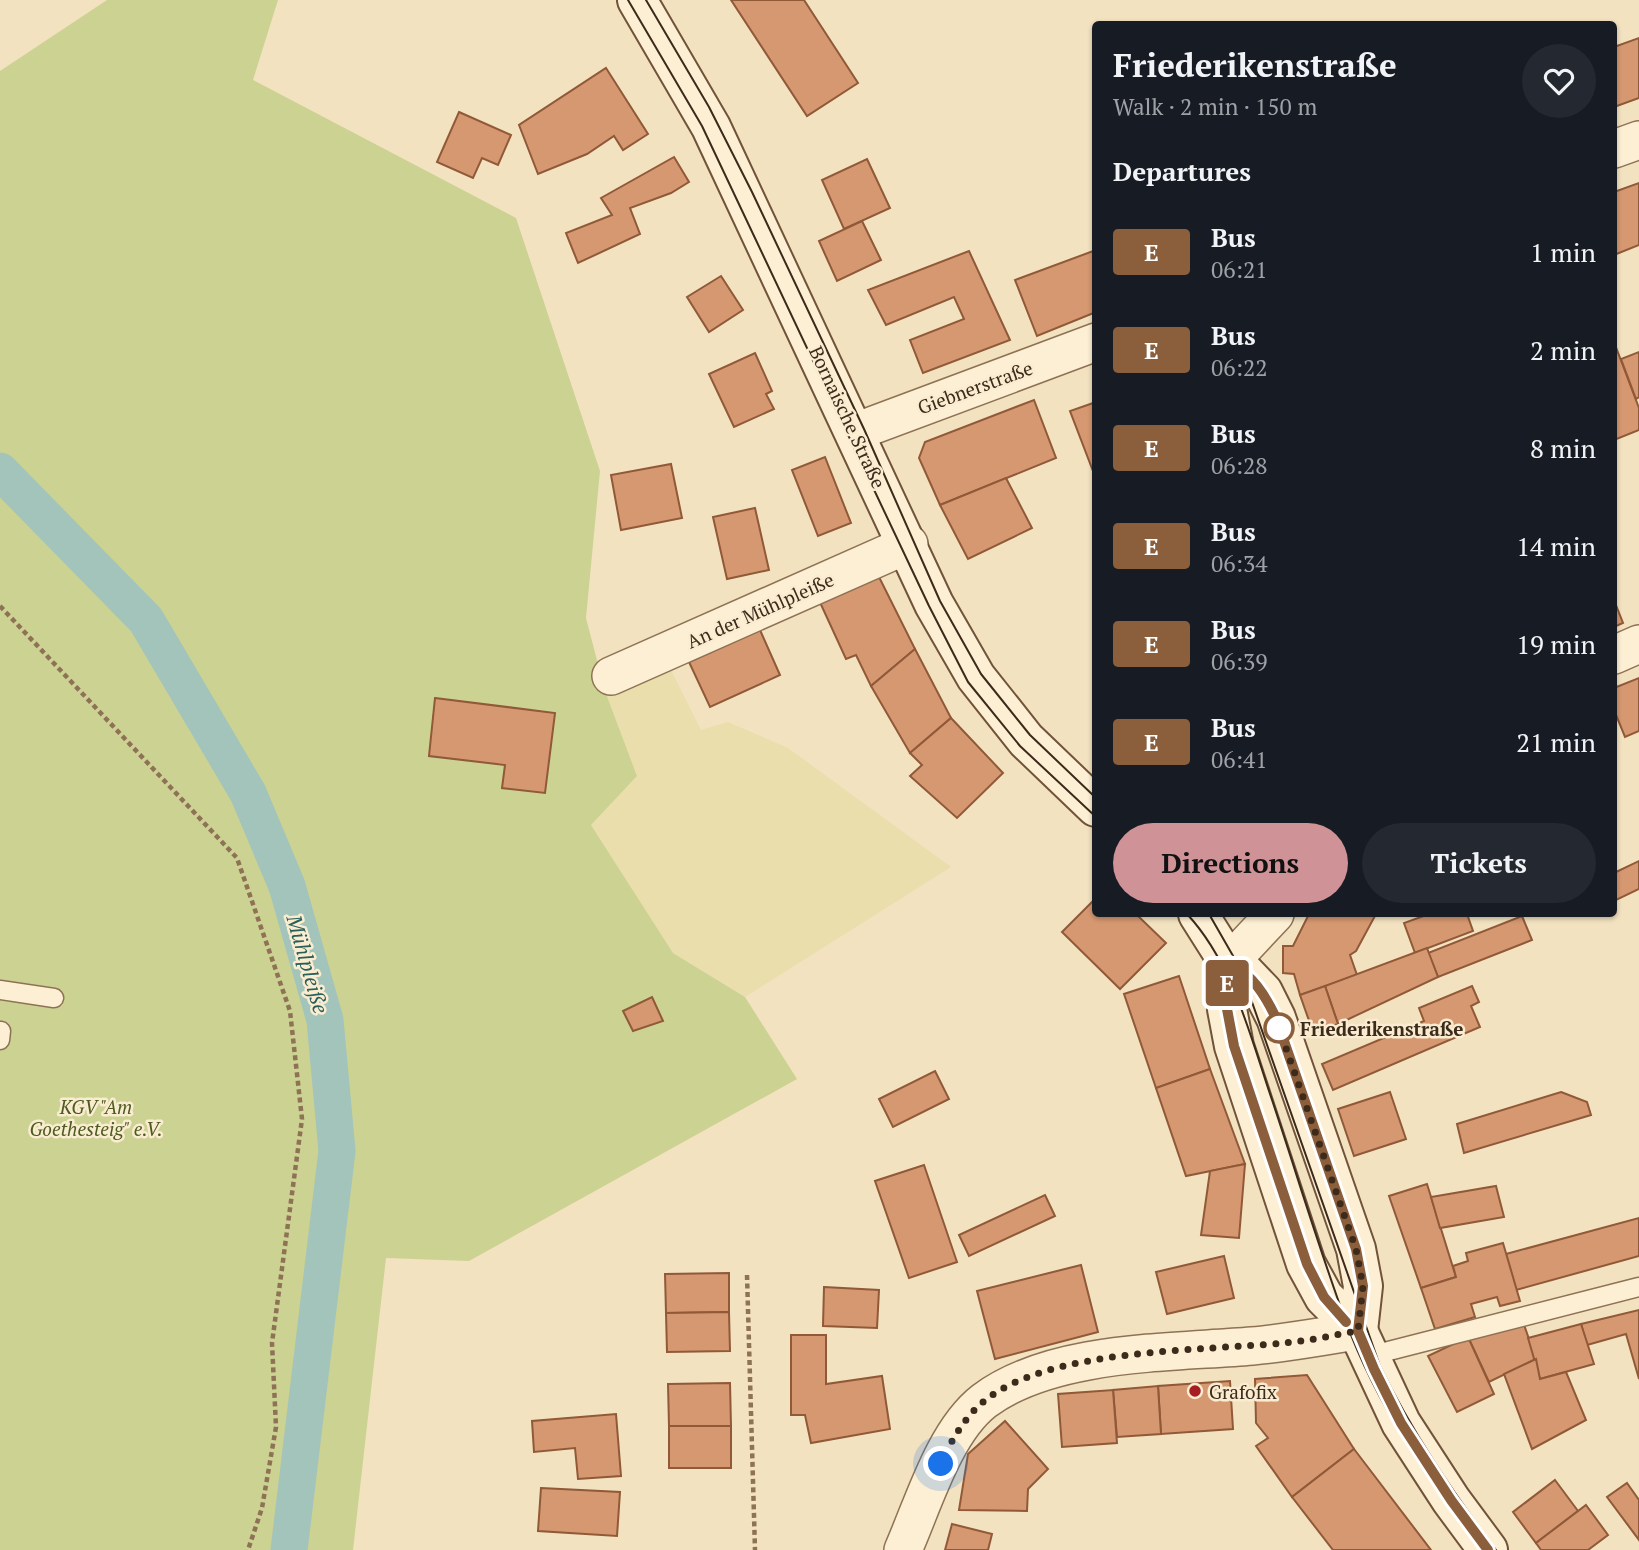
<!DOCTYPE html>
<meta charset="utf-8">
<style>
body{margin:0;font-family:"PT Serif",serif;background:#242831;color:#f1f3f6;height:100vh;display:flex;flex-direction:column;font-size:26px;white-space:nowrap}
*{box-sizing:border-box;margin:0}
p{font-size:23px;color:#9ea1a6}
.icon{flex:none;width:38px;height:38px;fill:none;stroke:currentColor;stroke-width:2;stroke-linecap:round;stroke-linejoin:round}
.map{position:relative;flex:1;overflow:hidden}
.sheet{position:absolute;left:1092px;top:21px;width:525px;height:896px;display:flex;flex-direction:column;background:#171b24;border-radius:7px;box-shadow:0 2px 5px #0004}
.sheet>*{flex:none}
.badge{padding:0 14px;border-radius:5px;font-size:24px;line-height:46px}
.you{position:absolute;width:35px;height:35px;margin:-18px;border:5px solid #fff;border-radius:50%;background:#1a73e8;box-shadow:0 0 0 10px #1a73e833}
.map>.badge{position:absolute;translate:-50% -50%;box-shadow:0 0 0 4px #fff}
h2{padding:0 21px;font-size:26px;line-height:63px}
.round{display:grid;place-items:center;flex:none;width:74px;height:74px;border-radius:37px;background:#242831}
.overview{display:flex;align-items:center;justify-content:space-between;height:119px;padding:0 21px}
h1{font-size:33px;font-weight:700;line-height:52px}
.button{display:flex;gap:14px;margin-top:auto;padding:14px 21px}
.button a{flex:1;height:80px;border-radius:42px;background:#cf9397;color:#111;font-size:28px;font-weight:700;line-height:80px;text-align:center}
.button a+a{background:#242831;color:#f1f3f6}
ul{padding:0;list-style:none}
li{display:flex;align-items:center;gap:21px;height:98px;padding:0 21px}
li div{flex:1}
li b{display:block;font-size:26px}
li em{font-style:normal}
li .badge{min-width:77px;font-weight:700;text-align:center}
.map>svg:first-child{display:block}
</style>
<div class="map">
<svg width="1639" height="1550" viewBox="0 0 1639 1550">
<rect width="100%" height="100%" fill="#f3e2c0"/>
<path fill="#eadeac" d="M669,666L701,730L728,722L788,748L951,867L745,997L673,953L591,825L637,776L605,691Z"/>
<path fill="#ccd292" d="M107,0H278L253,80L516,218L600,471L586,618L605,691L637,776L591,825L673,953L745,997L797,1079L469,1261L386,1258L353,1550H0V71Z"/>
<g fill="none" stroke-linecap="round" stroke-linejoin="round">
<path stroke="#a3c4ba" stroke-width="37" d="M0,471L146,620L248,793L287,886L325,1020L337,1151L289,1550"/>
</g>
<g fill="#d69871" stroke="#905938" stroke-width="2">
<path d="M731,0H804L858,83L807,116Z"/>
<path d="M1639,38V98L1614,107V47Z"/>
<path d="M606,68L648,134L623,150L614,136L587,154L538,174L519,125Z"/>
<path d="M459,112L511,135L498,165L482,158L473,178L437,162Z"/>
<path d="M674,157L689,182L671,193L630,208L640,234L578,263L566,233L612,215L601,198Z"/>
<path d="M867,159L890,208L844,229L822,180Z"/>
<path d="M1639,183V245L1614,255V192Z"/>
<path d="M862,221L881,260L837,281L819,241Z"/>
<path d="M1096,250V312L1037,336L1015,280Z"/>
<path d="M969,251L1010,340L923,373L910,340L964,319L954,297L886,325L868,290Z"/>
<path d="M721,276L743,310L709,332L687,297Z"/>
<path d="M1614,342L1639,408V430L1614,440Z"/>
<path d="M1639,352V397L1636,399L1621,359Z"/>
<path d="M755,353L772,391L766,394L774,409L734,427L709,374Z"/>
<path d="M1034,400L1056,458L940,505L919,458L925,442Z"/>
<path d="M1096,402V479L1070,411Z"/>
<path d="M825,457L851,523L818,536L792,470Z"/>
<path d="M671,464L682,518L621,530L611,475Z"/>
<path d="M1006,478L1032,528L968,559L940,505Z"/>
<path d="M755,508L769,570L727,579L713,517Z"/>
<path d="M878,575L915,649L871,686L856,655L846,659L818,598Z"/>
<path d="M1614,600L1623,623L1614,627Z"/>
<path d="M760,630L780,675L710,707L689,662Z"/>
<path d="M915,649L951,718L910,753L871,686Z"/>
<path d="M1639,678V731L1625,737L1614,710V688Z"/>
<path d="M435,698L555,713L545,793L502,788L505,765L429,756Z"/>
<path d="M951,718L1003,773L957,818L910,776L922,765L910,753Z"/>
<path d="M1639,861V889L1614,901V873Z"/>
<path d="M1096,898V914H1136L1166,943L1120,989L1062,932Z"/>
<path d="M1309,914H1376L1356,951L1350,955L1357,975L1300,995L1294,974L1283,973V946H1293Z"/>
<path d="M1429,914H1467L1473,931L1415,953L1404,923Z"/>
<path d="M1522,916L1532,940L1438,977L1428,953Z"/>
<path d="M1427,948L1438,977L1338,1024L1325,986Z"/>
<path d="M1179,976L1210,1069L1156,1088L1124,994Z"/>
<path d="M1325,986L1338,1024L1313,1032L1300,995Z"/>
<path d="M1472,986L1479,1002L1471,1006L1480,1027L1333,1090L1322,1064L1424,1021L1419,1008Z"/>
<path d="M652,997L663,1021L633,1031L623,1011Z"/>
<path d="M1210,1069L1245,1164L1186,1176L1156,1088Z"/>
<path d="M935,1071L949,1099L893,1127L879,1099Z"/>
<path d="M1390,1092L1406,1139L1354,1156L1338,1109Z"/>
<path d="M1561,1092L1587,1102L1591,1115L1464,1153L1457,1124Z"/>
<path d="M1245,1164L1239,1238L1201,1235L1210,1171Z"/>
<path d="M924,1165L957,1262L909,1278L875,1181Z"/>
<path d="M1427,1184L1456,1277L1421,1288L1389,1196Z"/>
<path d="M1496,1186L1504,1217L1440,1228L1431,1197Z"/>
<path d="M1045,1195L1055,1216L969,1256L959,1235Z"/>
<path d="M1639,1218V1256L1516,1290L1506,1254Z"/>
<path d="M1503,1243L1520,1301L1500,1306L1497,1297L1471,1304L1475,1317L1435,1329L1421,1288L1456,1277L1453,1266L1468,1261L1466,1253Z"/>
<path d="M1224,1256L1234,1298L1167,1314L1156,1272Z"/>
<path d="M1081,1265L1098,1332L995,1359L977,1291Z"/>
<path d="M729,1273V1312L666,1313L665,1274Z"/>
<path d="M824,1287L879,1290L877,1328L823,1326Z"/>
<path d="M1639,1310V1379L1626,1334L1587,1345L1581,1324Z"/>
<path d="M729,1312L730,1351L667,1352L666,1313Z"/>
<path d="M1523,1322L1536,1359L1489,1382L1468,1337Z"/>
<path d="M1581,1324L1594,1364L1540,1379L1528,1338Z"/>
<path d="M791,1335H826V1384L882,1376L890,1429L811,1443L805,1415H791Z"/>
<path d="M1468,1337L1494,1394L1457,1412L1428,1356Z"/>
<path d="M1536,1359L1540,1379L1566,1372L1586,1420L1532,1449L1504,1374Z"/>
<path d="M1307,1375L1354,1449L1292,1497L1256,1446L1268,1438L1256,1423L1255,1379Z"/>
<path d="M1230,1381L1233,1429L1161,1434L1158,1386Z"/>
<path d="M730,1383L731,1426H669L668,1384Z"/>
<path d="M1158,1386L1161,1434L1117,1437L1113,1390Z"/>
<path d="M1113,1390L1117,1443L1062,1447L1058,1394Z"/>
<path d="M616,1414L621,1476L578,1479L575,1448L534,1452L532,1421Z"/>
<path d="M1005,1421L1048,1469L1028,1489L1027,1511L959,1510L968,1454Z"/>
<rect x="669" y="1426" width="62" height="42"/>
<path d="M1354,1449L1431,1550H1333L1292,1497Z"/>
<path d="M1555,1480L1578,1511L1536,1543L1513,1512Z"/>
<path d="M1627,1483L1639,1500V1540L1607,1497Z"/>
<path d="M541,1488L620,1492L617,1536L538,1531Z"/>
<path d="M1586,1505L1608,1535L1588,1550H1541L1536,1543Z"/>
<path d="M952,1524L992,1534L988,1550H945Z"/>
</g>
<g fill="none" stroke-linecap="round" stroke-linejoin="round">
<g stroke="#8e7255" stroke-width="21">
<g id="service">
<path d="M0,990L54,998"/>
<path d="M0,1040L1,1031"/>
<path d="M1369,1356L1639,1287"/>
</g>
</g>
<g stroke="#8e7255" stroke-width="40">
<g id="minor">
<path d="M1614,149L1639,140"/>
<path d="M855,432L1096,342"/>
<path d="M1614,655L1639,644"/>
<path d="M611,676L909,544"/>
<path d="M1229,963L1275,914"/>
<path d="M903,1550C923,1505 944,1432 984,1401C1052,1350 1170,1353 1252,1346C1288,1343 1323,1336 1358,1331"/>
</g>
</g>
<g stroke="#705339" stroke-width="42">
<g id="secondary">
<path d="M637,0L711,127L934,604L976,677L1026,740L1096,807"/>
<path d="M1198,914L1229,963L1240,968L1263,992L1276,1018L1356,1249L1363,1286L1358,1331"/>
<path d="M1229,963L1227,1009L1234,1046L1306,1264L1324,1297L1358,1331L1401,1423L1451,1500L1488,1550"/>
</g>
</g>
<g stroke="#8e7255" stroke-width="4.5" stroke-dasharray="5 3.5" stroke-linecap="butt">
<path d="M0,606L237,858L290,1011L302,1119L272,1343L276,1427L262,1508L248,1550"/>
<path d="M747,1275L755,1550"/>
</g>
<use href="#service" stroke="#fdefd4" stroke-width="18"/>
<use href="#minor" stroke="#fdefd4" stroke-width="37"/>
<use href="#secondary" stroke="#fdefd4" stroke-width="38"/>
<g stroke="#3c2a1b" stroke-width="2">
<path d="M628,0L702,126L929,606L968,682L1020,746L1096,817"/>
<path d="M646,0L709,107L752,192L864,429L940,601L981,674L1030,735L1096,798"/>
<path d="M1187,914C1231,961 1249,1031 1269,1091C1295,1168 1318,1246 1346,1322C1377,1406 1428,1479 1481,1550"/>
<path d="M1209,914L1240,968L1380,1366C1412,1432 1452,1491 1496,1550"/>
</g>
</g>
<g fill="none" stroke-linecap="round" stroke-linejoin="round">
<g stroke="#fff" stroke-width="16">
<path id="line" d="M1346,1322L1324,1297L1307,1264L1234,1046L1227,1009L1229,963C1253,975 1265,995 1276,1018L1356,1249L1363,1286L1358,1331L1374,1369L1401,1423L1451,1500L1488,1550"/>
</g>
<use href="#line" stroke="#8b5e3c" stroke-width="10"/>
<path stroke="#3c2a1b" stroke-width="7" stroke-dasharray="0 12.6" d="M941,1464C950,1442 965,1417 983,1402C1047,1348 1201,1351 1284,1343C1309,1341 1333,1335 1358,1331L1363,1286L1356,1249L1279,1028"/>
</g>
<circle fill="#fff" stroke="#8b5e3c" stroke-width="3.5" cx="1279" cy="1028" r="14"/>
<circle fill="#a51e22" stroke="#f9ecd0" stroke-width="2.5" cx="1195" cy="1391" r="7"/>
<g text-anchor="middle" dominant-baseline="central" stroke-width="5" stroke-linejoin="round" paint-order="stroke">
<g font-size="19" fill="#3c2a1b" stroke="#f9ecd0">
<text transform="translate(975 387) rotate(-20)">Giebnerstraße</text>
<text transform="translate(848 417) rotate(65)">Bornaische Straße</text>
<text transform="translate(760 610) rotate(-24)">An der Mühlpleiße</text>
</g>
<g font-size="19" font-weight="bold" fill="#3c2a1b" stroke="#f9ecd0" text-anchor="start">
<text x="1300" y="1028">Friederikenstraße</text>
</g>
<g font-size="19" font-style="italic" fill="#4d5b20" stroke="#f9ecd0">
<text x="96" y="1106">KGV "Am<tspan x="96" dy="22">Goethesteig" e.V.</tspan></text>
</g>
<g font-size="19" fill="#3c2a1b" stroke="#f9ecd0" text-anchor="start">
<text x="1209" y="1391">Grafofix</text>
</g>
<g font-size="21" font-style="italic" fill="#295e59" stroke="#f9ecd0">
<text transform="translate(308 964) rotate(74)">Mühlpleiße</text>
</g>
</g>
</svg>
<div class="you" style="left:941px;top:1464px"></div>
<b class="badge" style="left:1227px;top:983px;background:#8b5e3c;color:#fff">E</b>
<section class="sheet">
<div class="overview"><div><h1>Friederikenstraße</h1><p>Walk · 2 min · 150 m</p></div><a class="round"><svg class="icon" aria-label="heart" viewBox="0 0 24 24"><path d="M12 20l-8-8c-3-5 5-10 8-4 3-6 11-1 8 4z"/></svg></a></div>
<h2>Departures</h2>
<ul>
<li><span class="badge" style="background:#8b5e3c;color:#fff">E</span><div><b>Bus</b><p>06:21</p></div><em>1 min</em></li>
<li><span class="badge" style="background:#8b5e3c;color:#fff">E</span><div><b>Bus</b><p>06:22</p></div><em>2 min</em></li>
<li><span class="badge" style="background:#8b5e3c;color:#fff">E</span><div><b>Bus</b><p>06:28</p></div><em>8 min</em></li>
<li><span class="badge" style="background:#8b5e3c;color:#fff">E</span><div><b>Bus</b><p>06:34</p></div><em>14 min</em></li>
<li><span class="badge" style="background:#8b5e3c;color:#fff">E</span><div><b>Bus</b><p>06:39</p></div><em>19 min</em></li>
<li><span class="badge" style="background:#8b5e3c;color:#fff">E</span><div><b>Bus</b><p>06:41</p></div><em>21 min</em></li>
</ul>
<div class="button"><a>Directions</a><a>Tickets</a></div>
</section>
</div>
